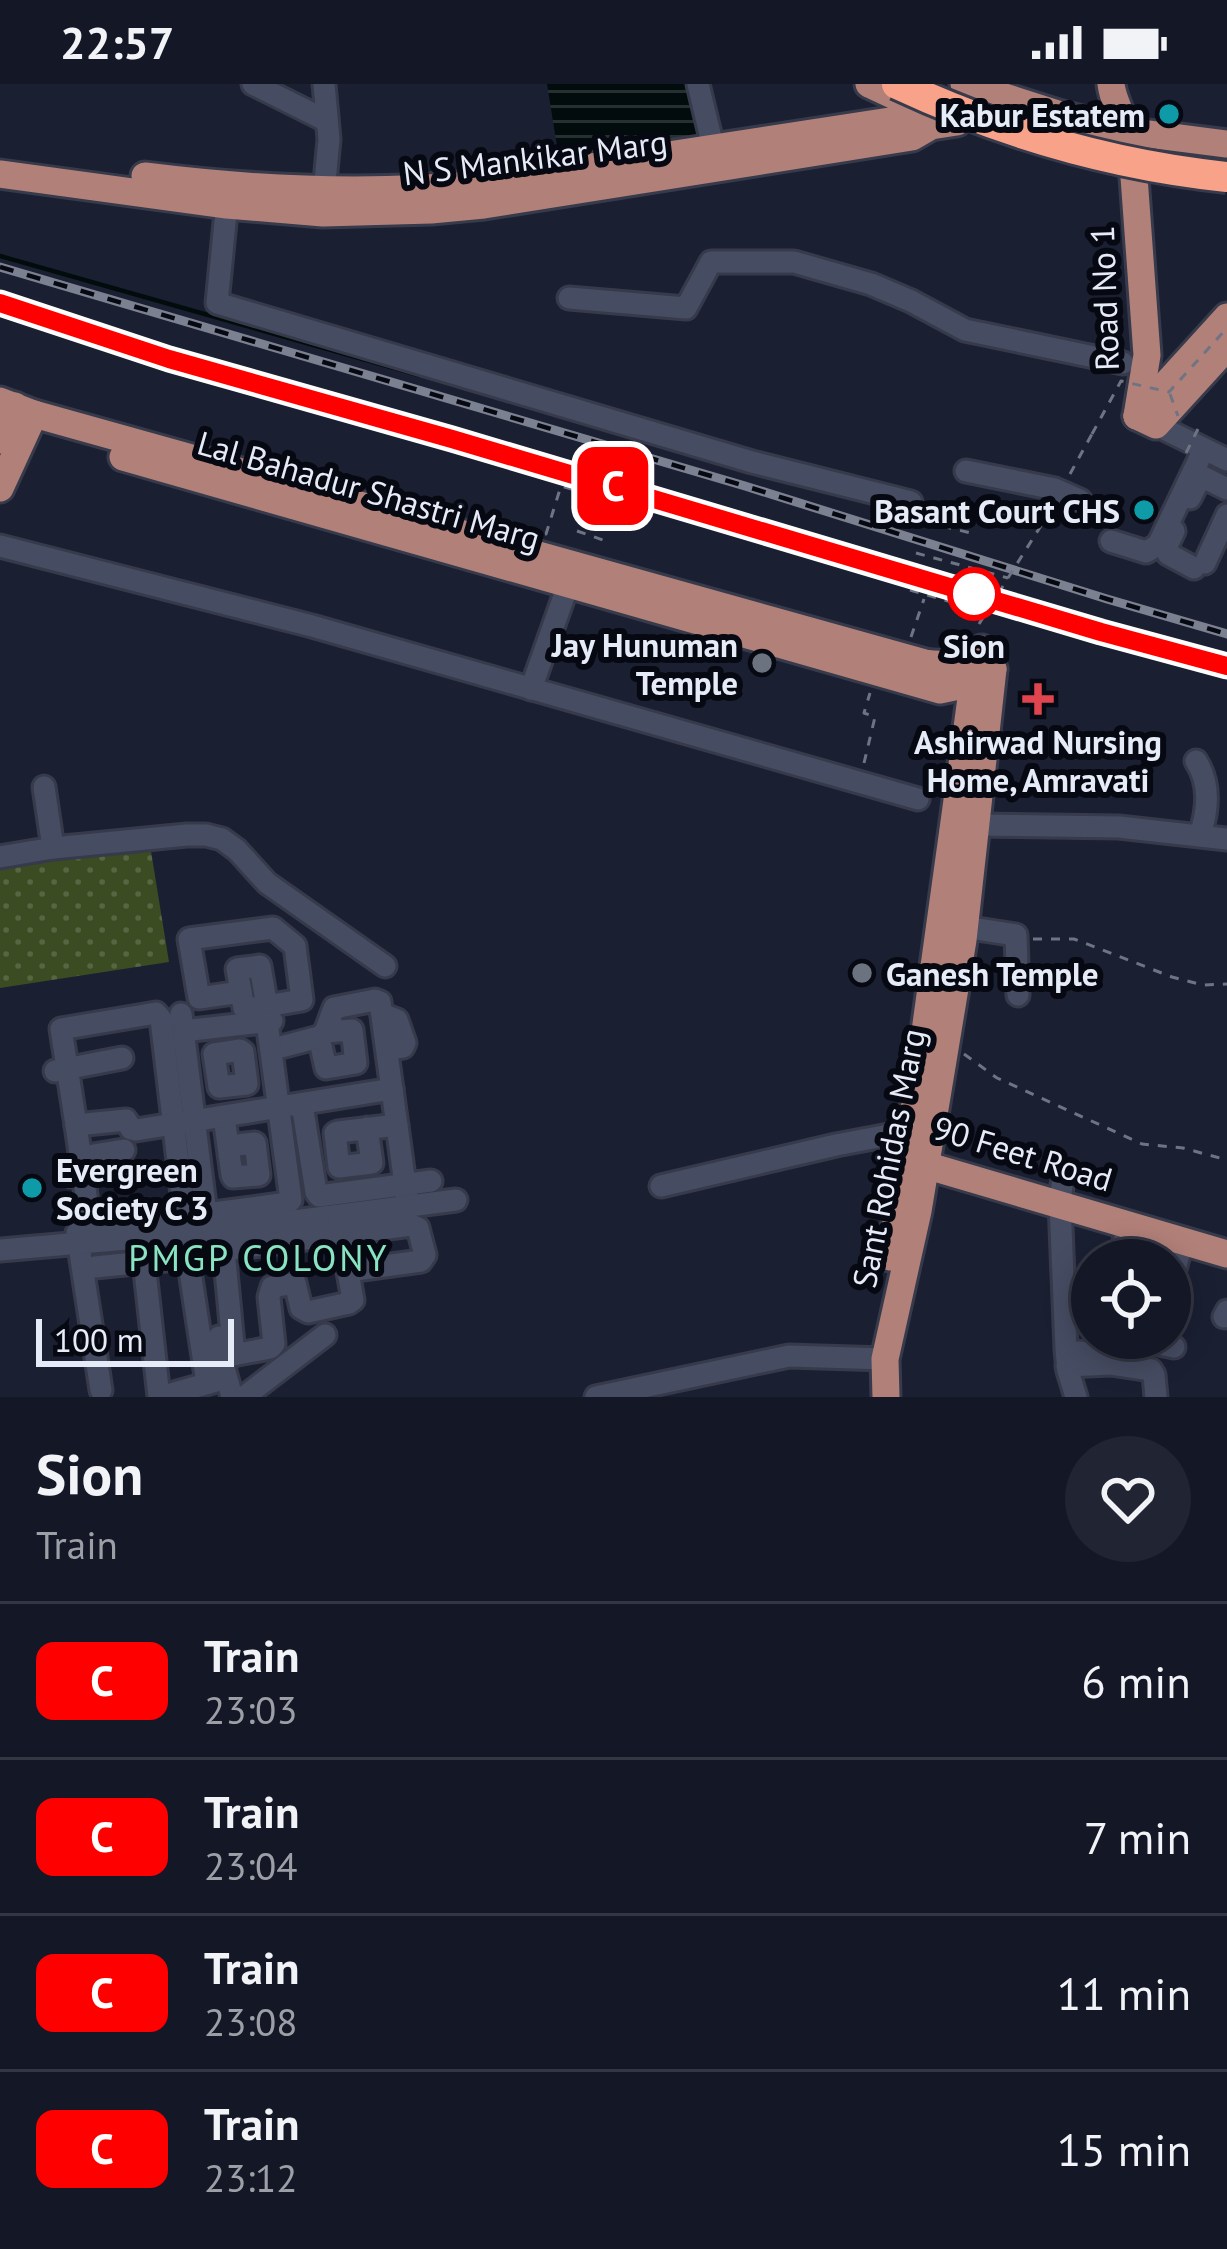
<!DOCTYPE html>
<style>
body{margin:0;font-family:"PT Sans",sans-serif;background:#212432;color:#f1f3f6;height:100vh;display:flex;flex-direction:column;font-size:45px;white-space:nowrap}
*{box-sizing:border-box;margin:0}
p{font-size:39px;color:#9d9fa7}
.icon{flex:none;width:66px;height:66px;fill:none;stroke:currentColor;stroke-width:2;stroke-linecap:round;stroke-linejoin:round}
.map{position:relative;height:1313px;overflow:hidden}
.side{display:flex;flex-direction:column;background:#141726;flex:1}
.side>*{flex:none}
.badge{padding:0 24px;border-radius:18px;font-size:42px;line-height:78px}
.fabs{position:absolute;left:1071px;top:1155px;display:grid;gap:24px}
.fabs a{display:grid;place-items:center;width:120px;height:120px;border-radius:50%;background:#141726;box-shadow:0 6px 30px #0003,0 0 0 3px #333643;font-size:60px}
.scale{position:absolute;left:36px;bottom:30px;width:198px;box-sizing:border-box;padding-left:12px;border:6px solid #e6ebf8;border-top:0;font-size:33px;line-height:42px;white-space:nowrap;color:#e6ebf8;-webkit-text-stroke:9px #070912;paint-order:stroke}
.map>.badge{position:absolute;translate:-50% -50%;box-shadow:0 0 0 6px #fff}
.round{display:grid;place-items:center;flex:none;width:126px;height:126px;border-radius:63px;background:#212432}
.summary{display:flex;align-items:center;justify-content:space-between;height:204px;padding:0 36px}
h1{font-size:57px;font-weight:800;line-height:90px}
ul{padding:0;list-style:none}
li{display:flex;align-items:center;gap:36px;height:156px;padding:0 36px;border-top:3px solid #333643}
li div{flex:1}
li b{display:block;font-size:45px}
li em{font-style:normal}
li .badge{min-width:132px;font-weight:700;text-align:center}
.status{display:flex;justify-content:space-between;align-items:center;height:84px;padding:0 60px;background:#141726;direction:ltr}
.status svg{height:33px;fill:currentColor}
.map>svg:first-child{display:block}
</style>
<div class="status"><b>22:57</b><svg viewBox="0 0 49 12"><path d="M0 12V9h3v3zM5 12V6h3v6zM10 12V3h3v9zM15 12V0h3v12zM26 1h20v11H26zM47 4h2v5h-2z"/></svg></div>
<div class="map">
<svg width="1227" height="1313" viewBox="0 0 1227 1313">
<defs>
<pattern id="park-dots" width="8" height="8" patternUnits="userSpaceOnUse" patternTransform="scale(3)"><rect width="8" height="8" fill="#3b4b22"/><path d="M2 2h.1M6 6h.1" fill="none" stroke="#576543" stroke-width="1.8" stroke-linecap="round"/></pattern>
<pattern id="water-rules" width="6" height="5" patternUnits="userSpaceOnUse" patternTransform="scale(3)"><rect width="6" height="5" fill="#020c0d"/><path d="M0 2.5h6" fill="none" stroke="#273031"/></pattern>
</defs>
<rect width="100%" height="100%" fill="#1a1f32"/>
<path fill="url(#park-dots)" d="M150,761L169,878L0,904V785Z"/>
<path fill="url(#water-rules)" d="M547,0H688L697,54L559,75Z"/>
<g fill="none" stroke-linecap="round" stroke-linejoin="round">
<path stroke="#020c0d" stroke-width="4.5" d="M0,172L419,291"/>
<g stroke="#363a4b" stroke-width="27">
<g id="minor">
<path d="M253,0L327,37"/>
<path d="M698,0L716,75"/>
<path d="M228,108L217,219L752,378L911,418"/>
<path d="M323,119L329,55L324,0"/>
<path d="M569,214L686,224L711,178H794L871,200L911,217L965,246L1123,279"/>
<path d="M1156,341L1227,376"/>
<path d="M966,387L1055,405L1080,416"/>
<path d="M1190,414L1201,392L1227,405"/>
<path d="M1174,447L1166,464L1168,470L1194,484"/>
<path d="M1111,457L1146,468L1158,461L1204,365"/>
<path d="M0,462L312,542L918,715"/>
<path d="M1205,479L1227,431"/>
<path d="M531,605L568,501"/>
<path d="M1196,677C1211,700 1208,726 1200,751"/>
<path d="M44,703L53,764"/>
<path d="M976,741L1119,743L1227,755"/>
<path d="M0,773L53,764L187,751H206L222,755L237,766L267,799L385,882"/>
<path d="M964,843L1016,851L1018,911"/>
<path d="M273,844L295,862L302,916L248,925L244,924L241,908L199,914L189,855Z"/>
<path d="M241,908L237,885L260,882L267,923"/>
<path d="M181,930L210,1162"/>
<path d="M382,930L397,936L405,959L403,963L387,965"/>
<path d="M183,947L272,937"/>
<path d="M319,953L326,984L356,979L352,946L325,948"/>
<path d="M281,963L319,953L325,948L334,924L375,916L380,918L408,1122"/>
<path d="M240,966L243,968L247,1000L219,1003L214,970Z"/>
<path d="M55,987L122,974"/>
<path d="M302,1020L316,1108L319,1112L431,1097"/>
<path d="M224,1033L232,1091L233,1093L259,1091L255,1059L228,1062"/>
<path d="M76,1041L61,945L156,929L161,935L186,1144"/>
<path d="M367,1044L372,1079L339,1083L335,1049L338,1048L397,1041"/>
<path d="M81,1073L124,1066"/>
<path d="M71,1092L118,1086"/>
<path d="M1062,1101L1060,1119L1066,1265L1068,1287L1076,1313"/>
<path d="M661,1102L836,1061L910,1047"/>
<path d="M206,1130L288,1119L291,1116L267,938"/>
<path d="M185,1132L96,1142L90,1139L76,1041L126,1036L131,1045L136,1046L392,1005"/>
<path d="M77,1149L101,1306"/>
<path d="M0,1166L208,1148L456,1116"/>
<path d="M1119,1176L1129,1139"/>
<path d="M144,1178L188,1174L207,1299"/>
<path d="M95,1183L144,1178L159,1313"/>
<path d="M1174,1189L1183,1155"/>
<path d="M1224,1233L1227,1227"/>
<path d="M1090,1241L1092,1242"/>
<path d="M219,1253L221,1273L232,1313"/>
<path d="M1129,1254L1174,1263"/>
<path d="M1078,1268L1099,1271L1104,1254"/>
<path d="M234,1271L224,1166L411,1141L418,1144L425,1171L421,1177L348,1187"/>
<path d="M222,1273L270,1264L274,1260L269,1213L272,1203L295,1199L301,1224L308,1228L349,1219L353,1216L339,1136"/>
<path d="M1067,1282L1111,1280L1151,1286L1154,1291L1156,1313"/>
<path d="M160,1313L220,1296"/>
<path d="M244,1313L325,1251"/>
<path d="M596,1313L789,1272L885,1275"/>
</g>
</g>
<g stroke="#363a4b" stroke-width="33">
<g id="major">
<path d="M869,0L914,21"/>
<path d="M964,0L1058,30L1125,47L1227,60"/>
<path d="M1111,0C1113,18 1123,30 1125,47"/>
<path d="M0,90L227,121L323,129L431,126L484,121L912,53L931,42L957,38L977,5"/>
<path d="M145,92C256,106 368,111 480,100L909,34L931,42"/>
<path d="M1134,93L1147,271L1137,332"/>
<path d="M0,317L34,330L925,579C949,583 963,578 982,565L993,585L963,856L918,1127L885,1275L886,1313"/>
<path d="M1137,332L1227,233"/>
<path d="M1137,332L1156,341L1227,263"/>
<path d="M0,356L15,322"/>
<path d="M123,373L940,606L973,599L993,585"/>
<path d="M0,404L34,330"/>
<path d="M911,1072L925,1081L1227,1170"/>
<path d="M890,1173L908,1070L964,666L973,599L968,588"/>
</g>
</g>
<g stroke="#6f7484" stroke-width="3" stroke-dasharray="9 9" stroke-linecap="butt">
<path d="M580,368L646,387"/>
<path d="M1070,390L1092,350"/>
<path d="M478,434L479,431L546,450L561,402L595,412"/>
<path d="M925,438L975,450"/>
<path d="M577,447L603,456"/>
<path d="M916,469L1008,494"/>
<path d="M910,506L955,519"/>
<path d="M911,553L924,515"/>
<path d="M864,679L875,633L864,629L870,609"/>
<path d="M1033,855H1074L1172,893L1203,901L1227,900"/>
<path d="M964,970L997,994L1142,1060L1183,1064L1227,1076"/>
</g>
<use href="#minor" stroke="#464c62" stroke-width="21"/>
<use href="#major" stroke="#b18079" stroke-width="27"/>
<g stroke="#7c8191" stroke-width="9">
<g id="rail">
<path d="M0,183L745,402L1107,515L1227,550"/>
<path d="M0,219L168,275L452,354L1101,548L1227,582"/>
</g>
</g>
<use href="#rail" stroke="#070912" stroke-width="4.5" stroke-dasharray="14" stroke-linecap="butt"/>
<g stroke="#363a4b" stroke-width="36" stroke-linecap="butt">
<path id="highway-bridge" d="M897,0C1002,49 1112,81 1227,93"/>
</g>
<g stroke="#6f7484" stroke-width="3" stroke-dasharray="9 9" stroke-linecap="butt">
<path d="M1170,310L1178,332"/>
<path d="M1092,350L1121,297L1169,308L1227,244"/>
<path d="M1186,369L1198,345"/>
<path d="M979,540L1054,421"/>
</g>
<use href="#highway-bridge" stroke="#f8a389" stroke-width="30"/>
</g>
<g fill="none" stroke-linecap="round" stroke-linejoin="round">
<g stroke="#fff" stroke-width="27">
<path id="line" d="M0,219L169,275L452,355L1101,548L1227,582"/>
</g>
<use href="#line" stroke="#f00" stroke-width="18"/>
</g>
<g fill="#0f9aa8" stroke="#070912" stroke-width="4.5">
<circle cx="1169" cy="30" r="12"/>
<circle cx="1144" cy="426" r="12"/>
<circle cx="32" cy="1104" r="12"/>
</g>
<circle fill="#fff" stroke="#f00" stroke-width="6" cx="974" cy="510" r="24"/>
<g fill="#6b7280" stroke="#070912" stroke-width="4.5">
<circle cx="762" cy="579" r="12"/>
<circle cx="862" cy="889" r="12"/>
</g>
<path fill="#e0444e" stroke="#070912" stroke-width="4.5" d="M1032 597h12v12h12v12h-12v12h-12v-12h-12v-12h12z"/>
<g text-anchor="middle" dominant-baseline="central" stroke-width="12" stroke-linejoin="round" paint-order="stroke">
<g font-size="33" font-weight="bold" fill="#e6ebf8" stroke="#070912" text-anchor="end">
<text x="1145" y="30">Kabur Estatem</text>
<text x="1120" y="426">Basant Court CHS</text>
<text x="738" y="560">Jay Hunuman<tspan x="738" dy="38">Temple</tspan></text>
<text x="1038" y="657" text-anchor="middle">Ashirwad Nursing<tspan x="1038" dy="38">Home, Amravati</tspan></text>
<text x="886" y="889" text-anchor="start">Ganesh Temple</text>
<text x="56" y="1085" text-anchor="start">Evergreen<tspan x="56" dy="38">Society C 3</tspan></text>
</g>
<g font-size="33" fill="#e6ebf8" stroke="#070912">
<text transform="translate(535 73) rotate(-7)">N S Mankikar Marg</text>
<text transform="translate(1104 214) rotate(-92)">Road No 1</text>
<text transform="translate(369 406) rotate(16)">Lal Bahadur Shastri Marg</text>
<text transform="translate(1023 1069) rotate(17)">90 Feet Road</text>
<text transform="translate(888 1074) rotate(-79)">Sant Rohidas Marg</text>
</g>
<g font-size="33" font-weight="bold" fill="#e6ebf8" stroke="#070912">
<text x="974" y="561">Sion</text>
</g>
<g font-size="36" letter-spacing="3" fill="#89e4c2" stroke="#070912">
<text x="259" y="1173">PMGP COLONY</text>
</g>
</g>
</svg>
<div class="fabs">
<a><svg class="icon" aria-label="locate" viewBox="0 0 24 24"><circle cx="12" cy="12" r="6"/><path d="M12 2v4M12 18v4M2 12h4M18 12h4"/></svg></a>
</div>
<div class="scale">100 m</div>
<b class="badge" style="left:613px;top:402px;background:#f00;color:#fff">C</b>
</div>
<section class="side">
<div class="summary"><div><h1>Sion</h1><p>Train</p></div><a class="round"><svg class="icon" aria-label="heart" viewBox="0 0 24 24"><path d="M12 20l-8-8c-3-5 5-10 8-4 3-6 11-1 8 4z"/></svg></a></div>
<ul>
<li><span class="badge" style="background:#f00;color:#fff">C</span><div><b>Train</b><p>23:03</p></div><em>6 min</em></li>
<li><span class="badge" style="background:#f00;color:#fff">C</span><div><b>Train</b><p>23:04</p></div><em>7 min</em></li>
<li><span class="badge" style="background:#f00;color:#fff">C</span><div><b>Train</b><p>23:08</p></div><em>11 min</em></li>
<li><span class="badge" style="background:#f00;color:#fff">C</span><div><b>Train</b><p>23:12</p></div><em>15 min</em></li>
</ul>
</section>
